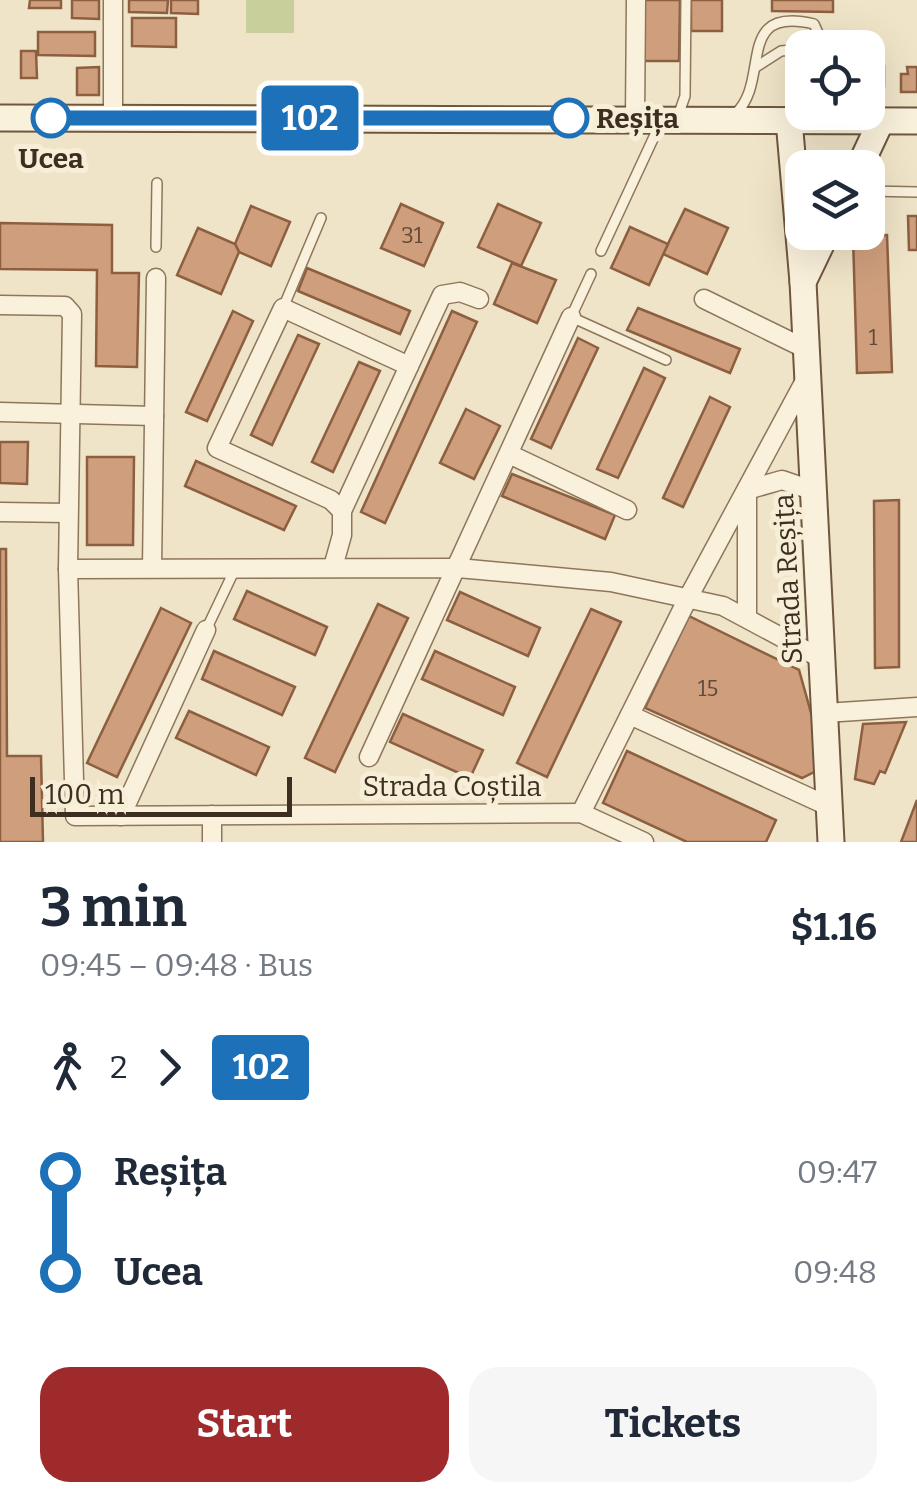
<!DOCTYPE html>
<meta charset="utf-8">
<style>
body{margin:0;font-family:Bitter,serif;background:#f6f6f7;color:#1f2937;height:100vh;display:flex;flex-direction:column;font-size:38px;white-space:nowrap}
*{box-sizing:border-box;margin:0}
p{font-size:32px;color:#747a83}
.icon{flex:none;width:55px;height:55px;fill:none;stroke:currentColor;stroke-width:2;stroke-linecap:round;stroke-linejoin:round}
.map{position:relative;height:842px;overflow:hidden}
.panel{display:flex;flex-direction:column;background:#fff;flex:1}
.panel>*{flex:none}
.badge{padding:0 20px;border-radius:8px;font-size:35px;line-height:65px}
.fabs{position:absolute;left:785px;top:30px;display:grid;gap:20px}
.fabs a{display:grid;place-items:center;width:100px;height:100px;border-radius:20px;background:#fff;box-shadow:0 10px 40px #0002;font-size:50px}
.scale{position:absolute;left:30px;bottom:25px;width:262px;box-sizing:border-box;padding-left:10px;border:5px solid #3d2e20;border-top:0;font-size:28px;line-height:35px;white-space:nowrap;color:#3d2e20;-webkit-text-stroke:8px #f7eed8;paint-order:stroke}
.map>.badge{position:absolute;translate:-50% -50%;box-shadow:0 0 0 5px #fff}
.legs{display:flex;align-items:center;gap:15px;height:110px;padding:0 40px;font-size:32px}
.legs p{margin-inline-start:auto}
.head{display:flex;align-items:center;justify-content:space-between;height:170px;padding:0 40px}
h1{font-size:55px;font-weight:700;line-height:75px}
.button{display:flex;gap:20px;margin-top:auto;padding:20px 40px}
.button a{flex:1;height:115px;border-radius:30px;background:#9e2a2b;color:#fff;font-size:40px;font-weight:700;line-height:115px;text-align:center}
.button a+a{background:#f6f6f7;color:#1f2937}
ul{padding:0 40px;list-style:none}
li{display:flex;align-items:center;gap:35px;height:100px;font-size:38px}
li i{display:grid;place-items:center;width:15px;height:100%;margin:0 12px;background:currentColor}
li i::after{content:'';width:25px;height:25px;margin:-12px;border:8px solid;border-radius:50%;background:#fff}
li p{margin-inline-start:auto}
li:first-child i{background:linear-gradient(#0000 50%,currentColor 0)}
li:last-child i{background:linear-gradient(currentColor 50%,#0000 0)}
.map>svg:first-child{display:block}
</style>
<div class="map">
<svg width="917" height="842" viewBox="0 0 917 842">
<rect width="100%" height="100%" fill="#f0e4c8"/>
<rect fill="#c9cf9b" x="246" y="0" width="48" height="33"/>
<g fill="#cf9f7d" stroke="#8d5f41" stroke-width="2.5">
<path d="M30,0H61V8H29Z"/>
<path d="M72,0H99V19L72,18Z"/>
<path d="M129,0H168L167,13L129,12Z"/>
<path d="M171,0H198V14L171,13Z"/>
<path d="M641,0H680L679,61H641Z"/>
<rect x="691" y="0" width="31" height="31"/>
<path d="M772,0H833V12L772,11Z"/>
<path d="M132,18H176V47L132,46Z"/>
<path d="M38,32H95V56L38,55Z"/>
<path d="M21,51H36L37,78H21Z"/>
<rect x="868" y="66" width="16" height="20"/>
<path d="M99,67V95H77V68Z"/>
<path d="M907,67H917V92H901V74H908Z"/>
<path d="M401,204L443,223L424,266L381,248Z"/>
<path d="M498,204L541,223L521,266L478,247Z"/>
<path d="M251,206L290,222L271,266L239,252L235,244Z"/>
<path d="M685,209L728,228L707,274L663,254Z"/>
<path d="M908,216H917V250H909Z"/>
<path d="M0,223L112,225V273H139L137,367L96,366L97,270L0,269Z"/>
<path d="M630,227L668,244L649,285L611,268Z"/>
<path d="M198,228L235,244L239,252L221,294L177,275Z"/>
<path d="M887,235L892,372L857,373L853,236Z"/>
<path d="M512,263L556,280L537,323L494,304Z"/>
<path d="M307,268L410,311L400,334L298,291Z"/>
<path d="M638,308L740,349L730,373L627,330Z"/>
<path d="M233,311L253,321L207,421L186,412Z"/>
<path d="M452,311L477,322L385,523L361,512Z"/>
<path d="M298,335L319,344L272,445L251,435Z"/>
<path d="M578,338L598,348L551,448L531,439Z"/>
<path d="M359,362L380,371L333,472L312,462Z"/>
<path d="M644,368L665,378L618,478L597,469Z"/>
<path d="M710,397L730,407L683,507L663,498Z"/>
<path d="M466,409L500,426L474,479L440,463Z"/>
<path d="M0,442H28L27,484L0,483Z"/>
<path d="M87,457H134L133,545H87Z"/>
<path d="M196,461L296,506L284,530L185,486Z"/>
<path d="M512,474L615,515L605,539L502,496Z"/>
<path d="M899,500V667L875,668L874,501Z"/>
<path d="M0,549H6L7,756H41L43,842H0Z"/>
<path d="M247,591L327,627L315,655L234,619Z"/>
<path d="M460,592L540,628L528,656L447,620Z"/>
<path d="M378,604L408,618L335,772L305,758Z"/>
<path d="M161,608L191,623L117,777L87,763Z"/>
<path d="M591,609L621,622L547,777L517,763Z"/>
<path d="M689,616L799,670L813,720L816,771L802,778L645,708Z"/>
<path d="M214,651L295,687L282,715L202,679Z"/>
<path d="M435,651L515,687L503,715L422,679Z"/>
<path d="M189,711L269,747L256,775L176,738Z"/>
<path d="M403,714L483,750L470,778L390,742Z"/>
<path d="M906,722L885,773L880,771L874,784L855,779L863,724Z"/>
<path d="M627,751L776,820L766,842H687L603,803Z"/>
<path d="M917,800V842H901Z"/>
</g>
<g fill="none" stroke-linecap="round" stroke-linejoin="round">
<g stroke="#8d765c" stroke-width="12">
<g id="lane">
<path d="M756,67L781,51L802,49"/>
<path d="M735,114C772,81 733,5 814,24L825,48"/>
<path d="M678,116L685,96L686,0"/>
<path d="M868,191L917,192"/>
<path d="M156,247L157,183"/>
<path d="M601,251L659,126"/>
<path d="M591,274L571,317L666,360"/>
<path d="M283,308L321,218"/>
<path d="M206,630L235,569"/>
</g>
</g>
<g stroke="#8d765c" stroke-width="21">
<g id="street">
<path d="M113,118V0"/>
<path d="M635,118L636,0"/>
<path d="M704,299L806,349"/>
<path d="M0,305L65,306L72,314L68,569L75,816L581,813L644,842"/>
<path d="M409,366L442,295L460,292L479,299"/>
<path d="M0,412L154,416"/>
<path d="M509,454L627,510"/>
<path d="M747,490L782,480L814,491"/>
<path d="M747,495V617"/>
<path d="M0,512L68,513"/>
<path d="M333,567L342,535V511L409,366L283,308L217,448L331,500L342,511"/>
<path d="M152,568L156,278"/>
<path d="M68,569L458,568L611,582L723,606L822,659"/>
<path d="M825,713L917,707"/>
<path d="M630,715L830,807"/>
<path d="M369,757L571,317"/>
<path d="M581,813L689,596L808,375"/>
<path d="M121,816L206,630"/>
<path d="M212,842V815"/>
</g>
</g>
<g stroke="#6f573f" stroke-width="29">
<g id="secondary">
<path d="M0,118L917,121"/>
<path d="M789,120L803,282L831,842"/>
<path d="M859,168L881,121"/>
<path d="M803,282L827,232"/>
</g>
</g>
<use href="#lane" stroke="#faf1dc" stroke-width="9"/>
<use href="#street" stroke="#faf1dc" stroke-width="18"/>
<use href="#secondary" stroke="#faf1dc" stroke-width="25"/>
</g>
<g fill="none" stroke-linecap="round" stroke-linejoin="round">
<g stroke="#fff" stroke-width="22">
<path id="line-1" d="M51,118H569"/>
</g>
<use href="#line-1" stroke="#1d71b8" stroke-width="15"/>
</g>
<g fill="#fff" stroke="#1d71b8" stroke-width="5">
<circle cx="51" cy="118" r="18"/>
<circle cx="569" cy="118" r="18"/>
</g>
<g text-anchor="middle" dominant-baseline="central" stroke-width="10" stroke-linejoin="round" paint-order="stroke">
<g font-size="22" fill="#624a37">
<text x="412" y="235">31</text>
<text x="873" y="337">1</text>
<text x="708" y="688">15</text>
</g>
<g font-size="28" font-weight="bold" fill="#3d2e20" stroke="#f7eed8" text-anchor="start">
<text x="596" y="118">Reșița</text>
<text x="51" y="158" text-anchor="middle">Ucea</text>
</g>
<g font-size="28" fill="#3d2e20" stroke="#f7eed8">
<text transform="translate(788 579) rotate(-93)">Strada Reșița</text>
<text x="452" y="786">Strada Coștila</text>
</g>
</g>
</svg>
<div class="fabs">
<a><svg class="icon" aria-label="locate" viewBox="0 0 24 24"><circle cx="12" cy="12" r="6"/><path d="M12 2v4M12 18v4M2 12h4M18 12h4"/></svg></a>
<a><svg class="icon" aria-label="layers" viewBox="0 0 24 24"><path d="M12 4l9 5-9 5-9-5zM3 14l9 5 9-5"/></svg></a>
</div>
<div class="scale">100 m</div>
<b class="badge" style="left:310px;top:118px;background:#1d71b8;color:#fff">102</b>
</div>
<section class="panel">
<div class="head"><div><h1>3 min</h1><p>09:45 – 09:48 · Bus</p></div><b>$1.16</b></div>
<div class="legs"><svg class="icon" aria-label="walk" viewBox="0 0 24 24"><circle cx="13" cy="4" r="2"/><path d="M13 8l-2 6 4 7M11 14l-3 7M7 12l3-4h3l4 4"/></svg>2<svg class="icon" aria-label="forward" viewBox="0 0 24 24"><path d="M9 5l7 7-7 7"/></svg><b class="badge" style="background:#1d71b8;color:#fff">102</b></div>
<ul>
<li><i style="color:#1d71b8"></i><b>Reșița</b><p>09:47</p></li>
<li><i style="color:#1d71b8"></i><b>Ucea</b><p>09:48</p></li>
</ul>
<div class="button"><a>Start</a><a>Tickets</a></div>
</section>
